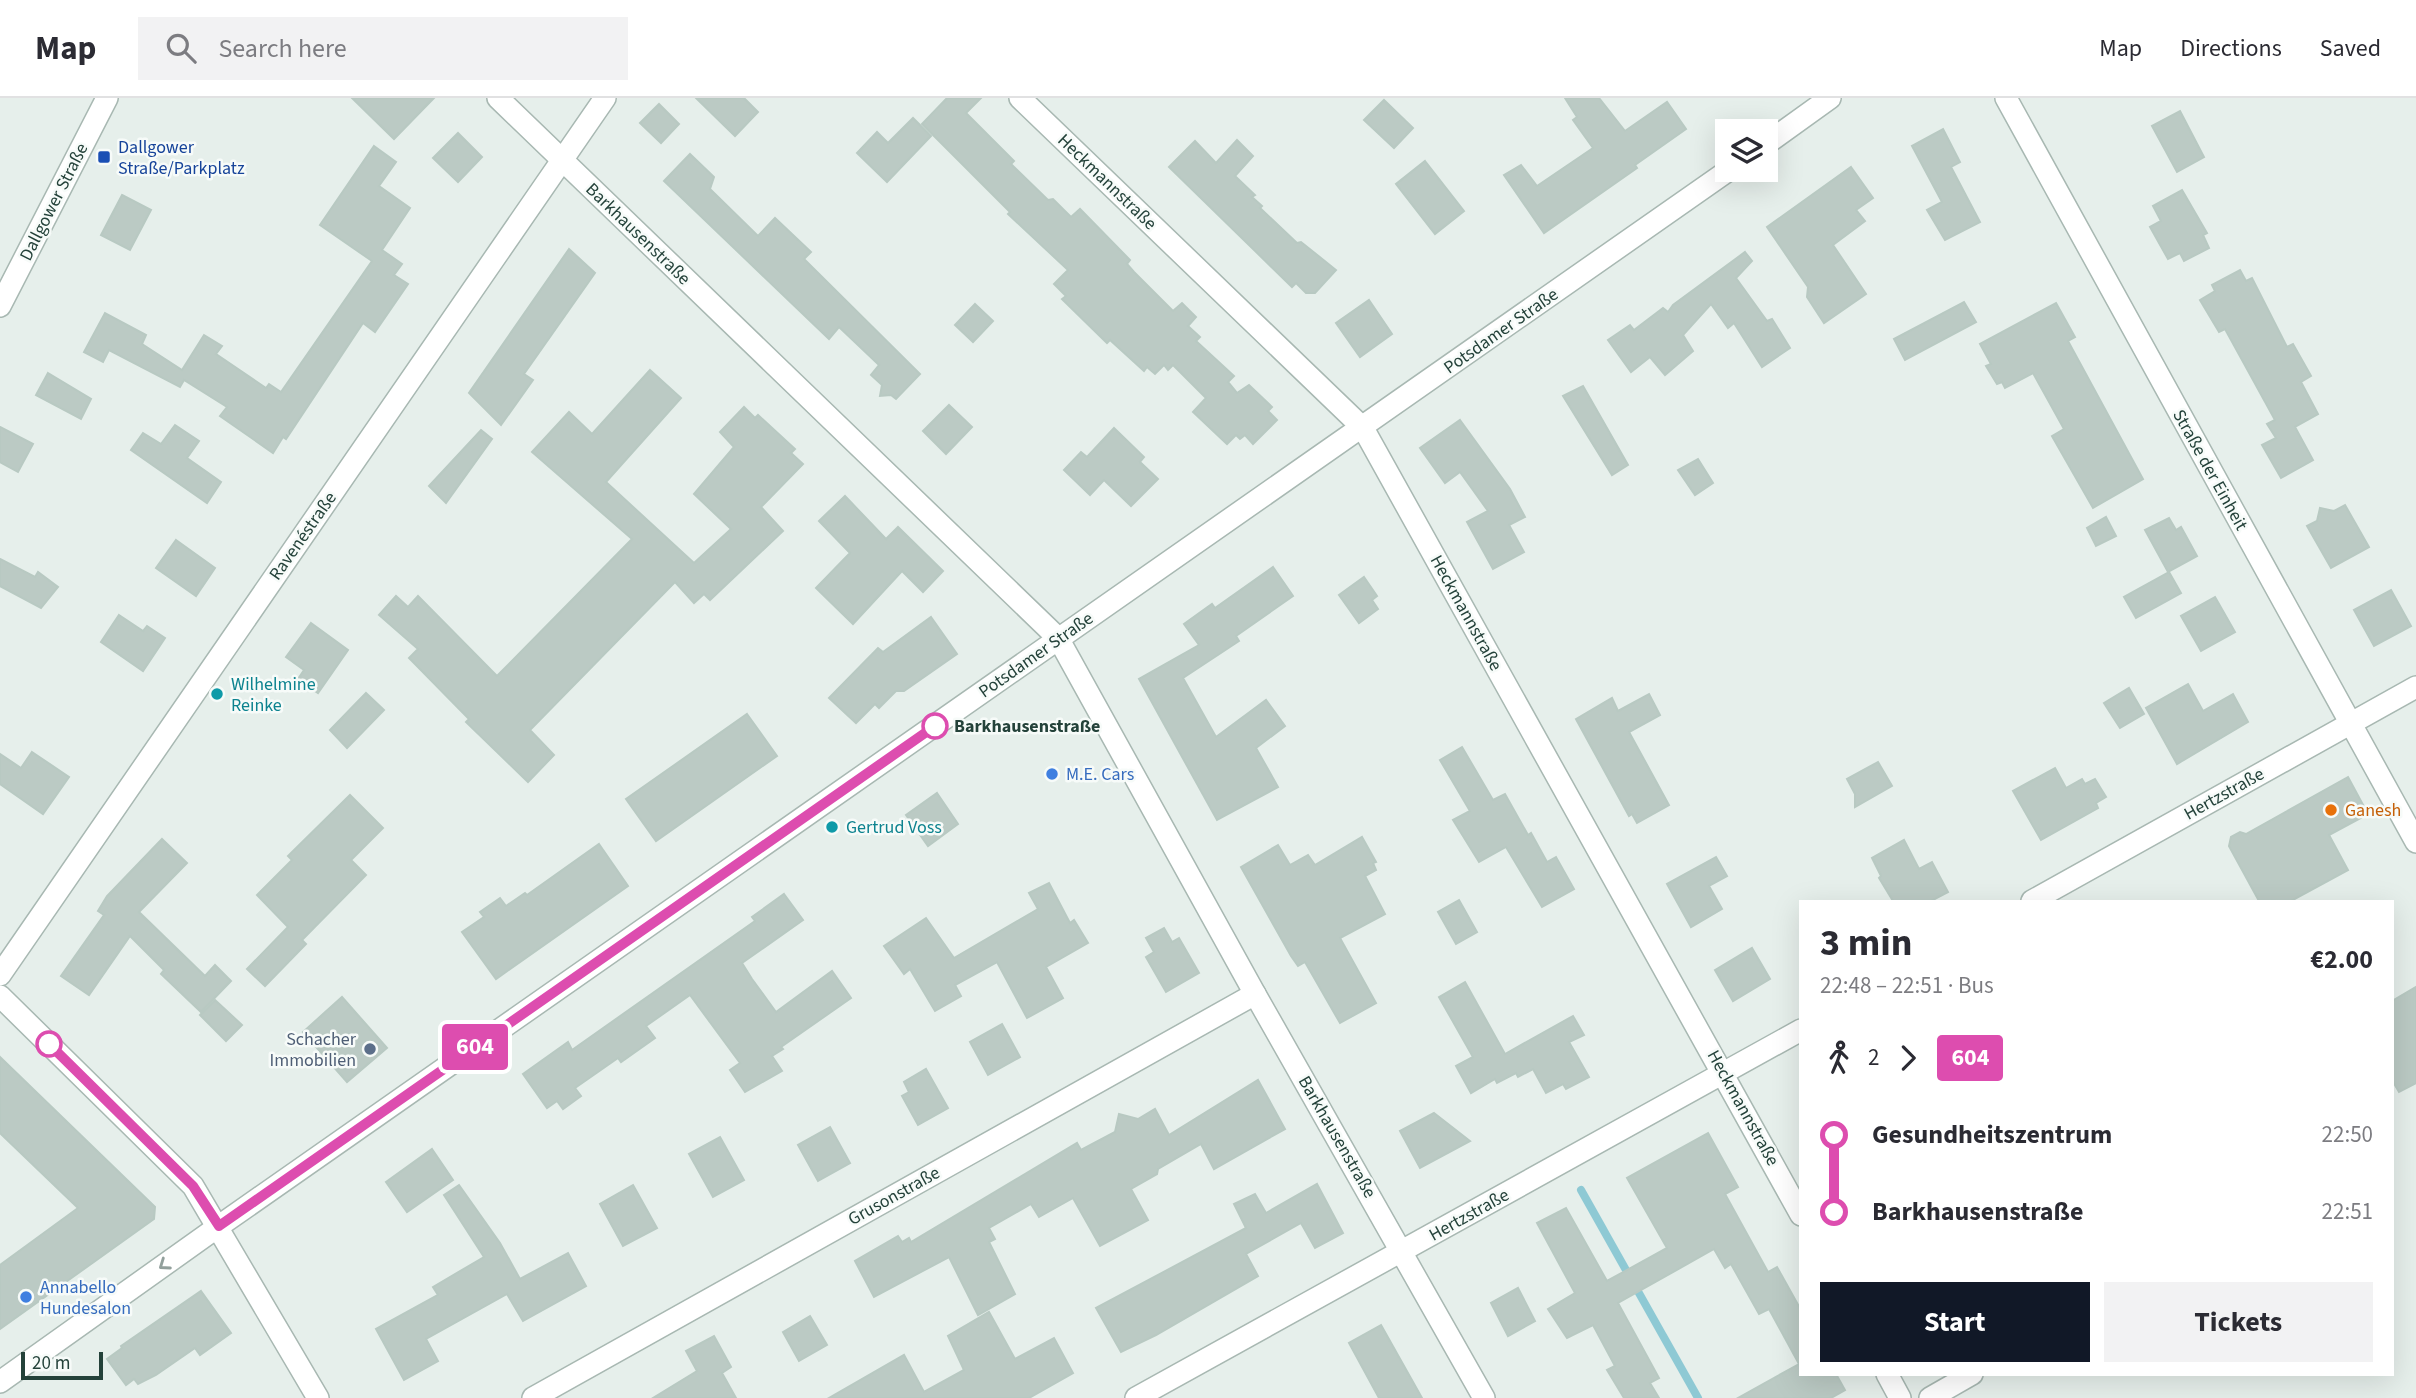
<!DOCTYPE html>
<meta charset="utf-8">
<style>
body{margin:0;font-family:"Source Sans 3",sans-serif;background:#f2f2f3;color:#2b2b33;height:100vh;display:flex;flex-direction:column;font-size:26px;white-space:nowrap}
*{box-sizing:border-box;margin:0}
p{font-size:23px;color:#7c7c81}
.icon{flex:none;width:38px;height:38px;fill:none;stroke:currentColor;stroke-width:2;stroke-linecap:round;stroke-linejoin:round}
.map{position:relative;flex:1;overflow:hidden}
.sheet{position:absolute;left:1799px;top:802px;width:595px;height:476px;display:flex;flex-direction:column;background:#fff;border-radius:0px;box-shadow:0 7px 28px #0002}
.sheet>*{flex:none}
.badge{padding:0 14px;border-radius:5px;font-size:24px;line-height:46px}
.controls{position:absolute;left:1715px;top:21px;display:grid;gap:14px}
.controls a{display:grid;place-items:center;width:63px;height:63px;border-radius:0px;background:#fff;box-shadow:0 7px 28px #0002;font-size:35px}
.scale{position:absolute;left:21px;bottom:18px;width:82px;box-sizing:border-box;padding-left:7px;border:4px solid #24423a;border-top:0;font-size:19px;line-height:24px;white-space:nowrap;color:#24423a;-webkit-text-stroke:5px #f7fbf9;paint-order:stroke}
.map>.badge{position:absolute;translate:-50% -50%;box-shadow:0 0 0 4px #fff}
.legs{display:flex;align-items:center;gap:10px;height:77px;padding:0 21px;font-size:23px}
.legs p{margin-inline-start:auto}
.headline{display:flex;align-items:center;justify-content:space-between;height:119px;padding:0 21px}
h1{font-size:38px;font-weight:700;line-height:52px}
.action{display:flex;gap:14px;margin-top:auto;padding:14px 21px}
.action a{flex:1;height:80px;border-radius:0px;background:#111827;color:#fff;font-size:28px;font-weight:700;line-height:80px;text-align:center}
.action a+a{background:#f2f2f3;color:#2b2b33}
ul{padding:0 21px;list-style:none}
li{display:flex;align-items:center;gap:24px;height:77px;font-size:26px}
li i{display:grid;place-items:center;width:10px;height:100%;margin:0 9px;background:currentColor}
li i::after{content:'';width:18px;height:18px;margin:-9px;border:5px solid;border-radius:50%;background:#fff}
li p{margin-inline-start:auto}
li:first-child i{background:linear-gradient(#0000 50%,currentColor 0)}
li:last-child i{background:linear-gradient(currentColor 50%,#0000 0)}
header{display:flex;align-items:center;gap:42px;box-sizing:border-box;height:98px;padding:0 35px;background:#fff;border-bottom:2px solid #e1e1e2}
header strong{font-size:33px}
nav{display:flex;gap:38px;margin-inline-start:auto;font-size:24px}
.search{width:490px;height:63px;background:#f2f2f3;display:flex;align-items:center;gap:18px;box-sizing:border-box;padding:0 24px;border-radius:0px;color:#7c7c81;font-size:26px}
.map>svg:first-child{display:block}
</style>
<header>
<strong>Map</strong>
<div class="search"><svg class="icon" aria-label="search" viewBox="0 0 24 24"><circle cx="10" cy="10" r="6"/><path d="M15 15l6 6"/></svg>Search here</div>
<nav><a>Map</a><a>Directions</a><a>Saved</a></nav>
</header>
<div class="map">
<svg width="2416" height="1300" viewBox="0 0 2416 1300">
<rect width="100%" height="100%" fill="#e6efeb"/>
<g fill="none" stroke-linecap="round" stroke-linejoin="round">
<path stroke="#8ec9d4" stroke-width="8" d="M1581,1092L1698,1300"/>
</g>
<g fill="#bbcac4" stroke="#b8c9c2" stroke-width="2">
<path d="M352,0H434L394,41Z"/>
<path d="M696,0H744L758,14L735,38Z"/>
<path d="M947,0H981L966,15L1014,63L1011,66L1048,102L1053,101L1071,119L1080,111L1130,162L1127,166L1134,174L1173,213L1182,205L1196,219L1188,228L1200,239L1196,243L1234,278L1228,284L1237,295L1249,287L1272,309L1268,313L1277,322L1253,346L1245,337L1240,341L1236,337L1227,346L1193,314L1206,300L1173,267L1168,272L1164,267L1155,276L1147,269L1144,273L1110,242L1107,245L1062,201L1066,198L1054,186L1068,172L1008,116L1010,114L922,26Z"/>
<path d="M1565,0H1599L1625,33L1667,4L1686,31L1635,67L1637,70L1544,135L1504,77L1521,67L1537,88L1593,50L1573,22L1577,19Z"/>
<path d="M1384,2L1413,30L1394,50L1364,22Z"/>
<path d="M659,6L679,26L661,45L640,25Z"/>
<path d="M2180,13L2204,59L2177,74L2152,28Z"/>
<path d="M913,20L931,38L887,84L857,55L877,34L888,45Z"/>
<path d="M1943,31L1960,64L1951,69L1980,124L1945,142L1927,112L1942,104L1912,48Z"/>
<path d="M458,35L482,59L458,84L433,60Z"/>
<path d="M1237,42L1253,58L1235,78L1255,97L1252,99L1262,108L1260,110L1297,145L1301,144L1336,172L1315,195H1306L1296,185L1292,189L1169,69L1195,43L1216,65Z"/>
<path d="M374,48L396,64L379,88L410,110L382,152L402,166L394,177L408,186L375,234L363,225L286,341L283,339L273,355L220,318L227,309L184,282L180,289L109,252L103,264L84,254L105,215L146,237L142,246L182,272L204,237L222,248L216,256L266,290L269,286L281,294L372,163L320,127Z"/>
<path d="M690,56L714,79L710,91L758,138L775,120L811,154L804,161L920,276L896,301L891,297L880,298L882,287L871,277L879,267L839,229L829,241L664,83Z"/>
<path d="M1425,63L1464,113L1435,136L1396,86Z"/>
<path d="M1851,69L1873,100L1856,112L1865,123L1833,147L1866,196L1824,225L1807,199L1808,189L1767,129Z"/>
<path d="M2182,92L2207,135L2203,137L2209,150L2184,163L2180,155L2168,161L2150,129L2161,123L2153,108Z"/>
<path d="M122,97L151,112L130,152L101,137Z"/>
<path d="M569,151L595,175L524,276L533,282L501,327L469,295Z"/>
<path d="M1745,154L1752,163L1736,180L1767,223L1772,221L1790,250L1762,269L1734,225L1728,230L1711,206L1683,237L1693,253L1665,277L1650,259L1631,274L1608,242L1630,227L1634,232L1663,210L1668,214L1673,207Z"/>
<path d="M2240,172L2246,183L2252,180L2287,249L2293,246L2311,278L2301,284L2318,316L2295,329L2313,362L2281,380L2262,347L2276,340L2267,326L2275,322L2225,231L2219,234L2200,202L2215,193L2212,187Z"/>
<path d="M1369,202L1392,236L1360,259L1336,225Z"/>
<path d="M1964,204L1976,224L1905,262L1894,241Z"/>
<path d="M2056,205L2075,239L2068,243L2143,381L2093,410L2052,338L2064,331L2033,275L2005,290L2002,284L1997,286L1986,268L1991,266L1980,246Z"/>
<path d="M975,206L993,223L973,244L955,227Z"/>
<path d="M650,272L681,300L606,384L694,465L731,431L694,396L734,349L720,334L744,309L755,320L758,317L795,351L791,355L803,366L761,409L783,433L710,502L704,496L694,505L675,484L530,632L554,657L528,684L466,624L469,621L409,560L418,551L379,517L396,498L408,509L418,498L497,578L632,441L532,354L569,314L592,336Z"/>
<path d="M48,275L91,301L81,321L36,297Z"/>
<path d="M1583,288L1628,367L1612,377L1563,298Z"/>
<path d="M949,307L972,329L946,356L923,333Z"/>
<path d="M1460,322L1510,391L1525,419L1509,427L1524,454L1493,471L1467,424L1488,413L1460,374L1445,385L1420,350Z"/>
<path d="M175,327L199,343L187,360L221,384L207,405L131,352L143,335L161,346Z"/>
<path d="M0,329L33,346L18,374L0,364Z"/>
<path d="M1114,330L1144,359L1140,364L1158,381L1131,408L1104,382L1090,397L1064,372L1081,354L1087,359Z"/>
<path d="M481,332L492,341L446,405L429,388Z"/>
<path d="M1698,361L1713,385L1695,397L1678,372Z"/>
<path d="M845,398L886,441L898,429L943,473L923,494L902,473L853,526L816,490L850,455L819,423Z"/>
<path d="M2345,407L2369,449L2331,470L2307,428L2317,423L2320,410L2334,413Z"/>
<path d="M2106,419L2116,438L2096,448L2087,430Z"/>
<path d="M2169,420L2176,432L2181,429L2197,458L2168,474L2145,432Z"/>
<path d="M176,442L215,470L196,498L156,470Z"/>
<path d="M0,461L35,479L38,474L58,489L41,510L0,488Z"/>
<path d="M1273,469L1293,498L1236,538L1239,543L1183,580L1216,639L1266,602L1285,628L1256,650L1278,689L1217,722L1139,581L1199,547L1184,526L1212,506L1215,510Z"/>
<path d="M2169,474L2181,495L2136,520L2124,499Z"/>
<path d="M1364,479L1377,498L1372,502L1378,511L1359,525L1339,497Z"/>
<path d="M2391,492L2411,528L2374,548L2354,512Z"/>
<path d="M2215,499L2235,534L2201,553L2181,518Z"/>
<path d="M119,517L143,533L147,528L165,540L143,573L101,544Z"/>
<path d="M931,519L957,556L904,593H896L879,610L875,606L856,625L829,600L878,550L883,554Z"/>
<path d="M311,525L348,552L318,595L298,581L304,572L286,559Z"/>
<path d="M2188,586L2203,613L2233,596L2248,624L2177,666L2146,610Z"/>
<path d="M2129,590L2144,616L2120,630L2104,605Z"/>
<path d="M366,595L384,612L347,650L330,632Z"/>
<path d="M1649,596L1660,617L1629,634L1669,707L1637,725L1632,716L1629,718L1576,621L1612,600L1618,613Z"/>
<path d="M747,616L777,658L656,743L626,701Z"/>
<path d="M1462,649L1493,702L1505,696L1528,737L1531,735L1547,764L1556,759L1574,791L1542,809L1506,749L1479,764L1453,722L1470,713L1440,662Z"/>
<path d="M32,654L69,679L43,716L0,686V656L21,670Z"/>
<path d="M1878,664L1892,688L1855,709V696L1847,681Z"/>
<path d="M2055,670L2066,690L2082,681L2085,686L2095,681L2106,699L2096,705L2098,710L2041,742L2013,693Z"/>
<path d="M2348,679L2368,716L2329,737L2348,772L2291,803H2259L2229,748L2231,739L2240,734L2246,736Z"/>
<path d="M937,695L958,726L928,748L906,717Z"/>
<path d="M350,697L383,730L351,762L366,777L302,842L306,846L265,888L247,871L288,829L257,797L292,762L288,758Z"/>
<path d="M1362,739L1376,764L1373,765L1376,772L1365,778L1385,816L1340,840L1376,905L1340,925L1305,864L1298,868L1291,858L1241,769L1278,747L1290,767L1308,757L1315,767Z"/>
<path d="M162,741L187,765L139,814L205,878L215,867L231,883L201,914L161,876L164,872L130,838L89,897L61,878L104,817L98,813L107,798Z"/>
<path d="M1904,742L1919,771L1932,764L1948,794L1931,803H1893L1879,780L1881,778L1872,760Z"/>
<path d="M599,746L628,788L496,881L462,834L484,819L480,814L500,800L506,808L525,795L527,797Z"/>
<path d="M1716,759L1727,778L1709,788L1722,811L1691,829L1667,786Z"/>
<path d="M1049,785L1070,825L1074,822L1088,845L1046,869L1063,900L1027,920L997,864L955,887L961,898L935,913L910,871L904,876L884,848L926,820L954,860L1038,811L1029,795Z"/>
<path d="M784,796L803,822L742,865L752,881L776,914L832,873L851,900L781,949L783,951L772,958L782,973L745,994L730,972L740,965L690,897L646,928L655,940L621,964L618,960L575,990L581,998L563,1011L557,1003L547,1010L523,976L568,944L572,952L755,823L752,819Z"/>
<path d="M1459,802L1477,834L1456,846L1438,814Z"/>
<path d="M1164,830L1172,844L1179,840L1199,875L1166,894L1146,859L1154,854L1146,840Z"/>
<path d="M1752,850L1770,881L1733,903L1715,872Z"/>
<path d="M1465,884L1505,956L1573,918L1584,937L1569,944L1589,979L1566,991L1563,986L1546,995L1533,971L1518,979L1516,975L1497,985L1495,981L1471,995L1456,968L1473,959L1439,899Z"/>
<path d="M2416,889V985L2399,994L2392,982V903Z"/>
<path d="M342,899L387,950L347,984L303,934Z"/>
<path d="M215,902L242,927L226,943L200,917Z"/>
<path d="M1002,926L1020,959L988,977L970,944Z"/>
<path d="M0,959L155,1109L154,1121L0,1231V1167L78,1110L0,1035Z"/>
<path d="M926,971L948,1010L918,1027L902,998L909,994L904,984Z"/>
<path d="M1258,982L1285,1031L1214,1071L1201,1046L1158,1071L1157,1076L1131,1091L1148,1122L1100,1148L1073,1100L1039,1119L1031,1106L989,1130L995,1141L989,1144L1015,1196L978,1217L949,1159L874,1199L855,1163L898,1138L902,1144L909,1140L911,1144L1077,1045L1081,1052L1115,1034L1119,1016L1138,1021L1155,1011L1169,1037Z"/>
<path d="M1434,1015L1470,1043L1420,1070L1400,1033Z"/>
<path d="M830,1029L850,1065L818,1083L798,1047Z"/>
<path d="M1708,1035L1738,1089L1725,1096L1768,1174L1777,1169L1801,1212V1276H1836L1845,1292L1831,1300H1738L1799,1266L1769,1211L1759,1216L1731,1166L1725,1170L1714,1151L1618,1205L1659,1280L1650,1285L1659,1300H1624L1607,1272L1615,1268L1593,1227L1567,1240L1548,1211L1575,1195L1537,1125L1566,1110L1607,1183L1667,1150L1627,1080Z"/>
<path d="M720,1039L744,1082L713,1099L689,1056Z"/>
<path d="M432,1051L453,1082L407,1114L386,1084Z"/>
<path d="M1317,1086L1343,1135L1315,1150L1301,1125L1246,1156L1258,1178L1156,1237L1121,1254L1096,1210L1246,1130L1234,1106L1255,1096L1266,1115Z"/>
<path d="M459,1087L500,1145L520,1181L568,1155L586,1188L523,1223L507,1196L426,1241L438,1263L404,1282L376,1231L438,1197L433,1189L484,1159L444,1097Z"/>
<path d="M633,1087L657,1130L623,1148L600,1106Z"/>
<path d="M1518,1190L1535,1223L1508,1238L1491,1205Z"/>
<path d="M201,1193L231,1235L200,1257L195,1250L156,1277L138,1286L134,1281L126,1287L107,1261L122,1250L121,1248Z"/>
<path d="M989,1214L1015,1261L1054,1240L1073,1275L1029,1300H829L904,1257L924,1294L964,1272L948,1238Z"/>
<path d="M810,1218L827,1247L799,1263L783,1234Z"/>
<path d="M1381,1227L1422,1300H1379L1349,1245Z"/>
<path d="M714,1238L731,1269L722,1275L736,1300H653L697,1273L686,1253Z"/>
</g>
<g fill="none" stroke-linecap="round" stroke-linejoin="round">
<g stroke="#a8b8b2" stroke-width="24">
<g id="minor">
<path d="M498,0L1058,540L1255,896L1484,1300"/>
<path d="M1020,0L1363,330L1801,1117"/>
<path d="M0,208L107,0"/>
<path d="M2032,803L2416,589"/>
<path d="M0,877L605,0"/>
<path d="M1887,1276L1900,1300"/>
<path d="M0,1284L219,1128"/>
<path d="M533,1300L1255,896"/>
<path d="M1136,1300L1801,932"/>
<path d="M1930,1300L1972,1276"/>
</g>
</g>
<g stroke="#a8b8b2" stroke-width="24">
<g id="tertiary">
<path d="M2006,0L2416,744"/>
<path d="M1766,46L1830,0"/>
<path d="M0,898L193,1088L318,1300"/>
<path d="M219,1128L1729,72"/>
</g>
</g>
<use href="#minor" stroke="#fff" stroke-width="21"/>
<use href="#tertiary" stroke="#fff" stroke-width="21"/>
</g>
<defs><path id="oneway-chevron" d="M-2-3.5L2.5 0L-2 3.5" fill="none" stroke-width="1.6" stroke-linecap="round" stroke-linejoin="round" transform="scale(1.75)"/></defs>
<use stroke="#92a09c" href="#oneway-chevron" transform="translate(164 1167) rotate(145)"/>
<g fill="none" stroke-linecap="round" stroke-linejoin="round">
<g stroke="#fff" stroke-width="16">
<path id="line-1" d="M49,946L193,1088L219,1128L935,628"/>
</g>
<use href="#line-1" stroke="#dd4daf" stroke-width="10"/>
</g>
<rect fill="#1a4fb4" stroke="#f7fbf9" stroke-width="2.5" x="97" y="52" width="14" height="14" rx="3.5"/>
<g fill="#0f9aa8" stroke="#f7fbf9" stroke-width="2.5">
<circle cx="217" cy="596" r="7"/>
<circle cx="832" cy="729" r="7"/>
</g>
<g fill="#fff" stroke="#dd4daf" stroke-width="3.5">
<circle cx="935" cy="628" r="12"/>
<circle cx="49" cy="946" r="12"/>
</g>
<g fill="#3f7fe0" stroke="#f7fbf9" stroke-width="2.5">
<circle cx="1052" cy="676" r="7"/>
<circle cx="26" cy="1199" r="7"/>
</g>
<circle fill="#e8710a" stroke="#f7fbf9" stroke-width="2.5" cx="2331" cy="712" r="7"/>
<circle fill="#5c6f8a" stroke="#f7fbf9" stroke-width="2.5" cx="370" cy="951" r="7"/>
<g text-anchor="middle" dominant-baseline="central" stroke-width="5" stroke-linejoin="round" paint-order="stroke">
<g font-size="18" fill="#164399" stroke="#f7fbf9" text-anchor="start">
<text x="118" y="49">Dallgower<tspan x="118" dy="21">Straße/Parkplatz</tspan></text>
</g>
<g font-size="18" fill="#24423a" stroke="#f7fbf9">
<text transform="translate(1107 84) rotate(44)">Heckmannstraße</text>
<text transform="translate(54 104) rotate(-63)">Dallgower Straße</text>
<text transform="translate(638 136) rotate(44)">Barkhausenstraße</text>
<text transform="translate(1501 233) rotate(-35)">Potsdamer Straße</text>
<text transform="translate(2210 372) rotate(61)">Straße der Einheit</text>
<text transform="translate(303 438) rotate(-55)">Ravenéstraße</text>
<text transform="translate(1466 515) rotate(61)">Heckmannstraße</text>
<text transform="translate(1036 557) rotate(-35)">Potsdamer Straße</text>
<text transform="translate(2224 696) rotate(-29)">Hertzstraße</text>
<text transform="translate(1743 1010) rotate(61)">Heckmannstraße</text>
<text transform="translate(1337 1039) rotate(60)">Barkhausenstraße</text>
<text transform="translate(894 1098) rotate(-29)">Grusonstraße</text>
<text transform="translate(1469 1117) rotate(-29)">Hertzstraße</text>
</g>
<g font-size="18" fill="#0d838f" stroke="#f7fbf9" text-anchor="start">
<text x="231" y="586">Wilhelmine<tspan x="231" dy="21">Reinke</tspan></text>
<text x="846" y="729">Gertrud Voss</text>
</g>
<g font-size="18" font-weight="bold" fill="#24423a" stroke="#f7fbf9" text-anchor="start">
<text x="954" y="628">Barkhausenstraße</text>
</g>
<g font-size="18" fill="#366cbe" stroke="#f7fbf9" text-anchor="start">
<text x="1066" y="676">M.E. Cars</text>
<text x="40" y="1189">Annabello<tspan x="40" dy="21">Hundesalon</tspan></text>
</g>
<g font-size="18" fill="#c56008" stroke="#f7fbf9" text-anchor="start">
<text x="2345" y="712">Ganesh</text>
</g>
<g font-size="18" fill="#4e5e75" stroke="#f7fbf9" text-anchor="end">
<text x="356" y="941">Schacher<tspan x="356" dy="21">Immobilien</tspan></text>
</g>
</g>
</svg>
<div class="controls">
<a><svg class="icon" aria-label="layers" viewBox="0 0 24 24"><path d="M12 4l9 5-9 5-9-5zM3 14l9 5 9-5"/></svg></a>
</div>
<div class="scale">20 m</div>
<b class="badge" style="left:475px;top:949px;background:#dd4daf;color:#fff">604</b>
<section class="sheet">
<div class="headline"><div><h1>3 min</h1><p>22:48 – 22:51 · Bus</p></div><b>€2.00</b></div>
<div class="legs"><svg class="icon" aria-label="walk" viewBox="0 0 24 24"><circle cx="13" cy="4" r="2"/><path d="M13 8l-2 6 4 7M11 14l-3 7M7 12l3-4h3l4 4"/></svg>2<svg class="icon" aria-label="forward" viewBox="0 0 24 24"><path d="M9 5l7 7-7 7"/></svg><b class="badge" style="background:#dd4daf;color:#fff">604</b></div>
<ul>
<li><i style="color:#dd4daf"></i><b>Gesundheitszentrum</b><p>22:50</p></li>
<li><i style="color:#dd4daf"></i><b>Barkhausenstraße</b><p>22:51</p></li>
</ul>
<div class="action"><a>Start</a><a>Tickets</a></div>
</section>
</div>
